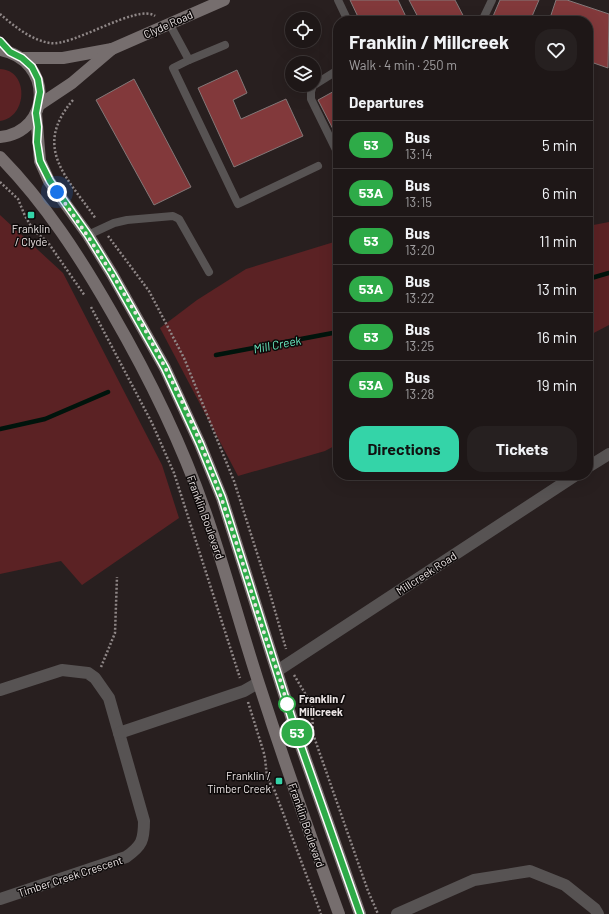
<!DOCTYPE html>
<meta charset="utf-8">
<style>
body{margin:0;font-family:Barlow,sans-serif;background:#262020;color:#f1f3f6;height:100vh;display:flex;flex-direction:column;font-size:15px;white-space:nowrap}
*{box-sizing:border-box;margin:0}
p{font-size:13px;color:#a19fa1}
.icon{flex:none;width:22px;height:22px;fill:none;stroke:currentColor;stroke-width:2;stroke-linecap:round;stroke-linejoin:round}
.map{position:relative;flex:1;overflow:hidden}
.drawer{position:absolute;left:333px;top:16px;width:260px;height:464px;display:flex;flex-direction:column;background:#1e1717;border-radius:16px;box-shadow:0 4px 16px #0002,0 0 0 1px #3c3636}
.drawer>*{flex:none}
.badge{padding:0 8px;border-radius:13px;font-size:14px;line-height:26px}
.tools{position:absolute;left:285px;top:12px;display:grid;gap:8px}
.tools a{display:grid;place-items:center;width:36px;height:36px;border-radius:50%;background:#1e1717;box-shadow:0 4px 16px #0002,0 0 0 1px #3c3636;font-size:20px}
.you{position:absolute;width:20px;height:20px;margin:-10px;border:3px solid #fff;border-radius:50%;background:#1a73e8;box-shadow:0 0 0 6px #1a73e833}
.map>.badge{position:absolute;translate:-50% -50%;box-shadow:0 0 0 2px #fff}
h2{padding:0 16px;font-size:15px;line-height:36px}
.round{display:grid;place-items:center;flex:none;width:42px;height:42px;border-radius:16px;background:#262020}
.summary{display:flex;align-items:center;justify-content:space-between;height:68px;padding:0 16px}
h1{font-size:19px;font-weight:700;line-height:30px}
.action{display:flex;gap:8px;margin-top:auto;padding:8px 16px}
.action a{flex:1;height:46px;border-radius:16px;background:#34d4a8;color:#111;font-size:16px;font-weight:700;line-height:46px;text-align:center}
.action a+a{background:#262020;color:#f1f3f6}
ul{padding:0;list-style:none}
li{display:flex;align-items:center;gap:12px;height:48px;padding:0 16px;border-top:1px solid #3c3636}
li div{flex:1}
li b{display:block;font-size:15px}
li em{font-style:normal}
li .badge{min-width:44px;font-weight:700;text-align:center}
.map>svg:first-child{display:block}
</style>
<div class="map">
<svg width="609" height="914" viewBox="0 0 609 914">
<rect width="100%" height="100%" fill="#281f1f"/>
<g fill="#5b2224">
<path d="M0,69C29,70 28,117 0,121Z"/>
<path d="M0,215L63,273L162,465L179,518L82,585L61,561L0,574Z"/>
<path d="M609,222V325L588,336V226Z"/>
<path d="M334,242H338V444L325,451L238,476L160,328L197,300L246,269Z"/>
</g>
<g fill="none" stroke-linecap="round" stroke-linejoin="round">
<g stroke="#00140c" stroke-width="4.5">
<path d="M588,279L609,273"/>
<path d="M216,355L338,332"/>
<path d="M0,429L45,419L108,392"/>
</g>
</g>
<g fill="#82393b" stroke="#837878">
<path d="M350,0H398L408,21H360Z"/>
<path d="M409,0H455L466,21H420Z"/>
<path d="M500,0H539L530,21H491Z"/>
<path d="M556,0H567L609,14L608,68L588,61V21H549Z"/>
<path d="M237,70L247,93L233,100L241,119L286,99L303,136L234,167L198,88Z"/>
<path d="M134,79L191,187L154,205L96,100Z"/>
<path d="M338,89V137H337L318,100Z"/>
</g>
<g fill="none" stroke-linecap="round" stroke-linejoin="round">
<g stroke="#8f8787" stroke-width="2.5" stroke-dasharray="2 2" stroke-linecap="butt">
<path d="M0,14C14,26 31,40 50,43C73,47 137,3 155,16"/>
<path d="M73,100C32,148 67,177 96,219"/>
<path d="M0,182L18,199L25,216L34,231L47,241L85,296"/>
<path d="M108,236L149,291L184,358L234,481L271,597L286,649"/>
<path d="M91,307L152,423L174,473L240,678"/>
<path d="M101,667L115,633L117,577"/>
<path d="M294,675L312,705L313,734L368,891L378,914"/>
<path d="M248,702C253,718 258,734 263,750C268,766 263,775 274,789L321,914"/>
</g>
<g stroke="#575353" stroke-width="8">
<path d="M338,0L348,21"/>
<path d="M482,21L492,0"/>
<path d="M169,23L189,60L173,68L238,204L318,166"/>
<path d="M189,60L225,45"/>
<path d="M313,85L311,92V99L338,154"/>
<path d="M314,85L338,70"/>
<path d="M88,235L114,223L127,220L173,216L179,219L209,272"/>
</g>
<g stroke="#575353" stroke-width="12">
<path d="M588,467L609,454"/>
<path d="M277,671L576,475"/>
<path d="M0,690L62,670L88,673L95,678L109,698L144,821C144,840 142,846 126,857L0,899"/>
<path d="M119,733L244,691L258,683"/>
<path d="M397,914L474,880L530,871L565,885L595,909L598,914"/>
</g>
<g stroke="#766e6e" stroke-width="12">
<path d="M0,50C54,60 52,132 0,137"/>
<path d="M23,58H63L112,49L224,0"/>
<path d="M39,105L72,83L112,49"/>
<path d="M36,113L40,161L49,181L88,235L112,274L165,368L200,444L222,498L296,732L360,914"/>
<path d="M0,157C45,203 80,257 112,313C149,377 181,442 205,511C225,568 240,626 259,684C284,761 311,838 339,914"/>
</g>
</g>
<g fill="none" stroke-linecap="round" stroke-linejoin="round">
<g stroke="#fff" stroke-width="9">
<path id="line" d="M0,41L10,52L22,58L32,67L38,79L40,92L36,113L38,127L37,142L40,161L50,181L88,235L112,274L165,368L200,444L222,498L296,732L360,914"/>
</g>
<use href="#line" stroke="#2eab48" stroke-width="6"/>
<path stroke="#ece5e5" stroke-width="4" stroke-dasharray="0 7.2" d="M57,192C106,260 150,333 186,410C217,478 239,549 260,621C269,648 280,676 287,704"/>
</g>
<g fill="#34d4a8" stroke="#0e0a0a" stroke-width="1.5">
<rect x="27" y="211" width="8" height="8" rx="2"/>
<rect x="275" y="777" width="8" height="8" rx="2"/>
</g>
<circle fill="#fff" stroke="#2eab48" stroke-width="2" cx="287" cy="704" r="8"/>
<g text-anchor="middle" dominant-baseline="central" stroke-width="3" stroke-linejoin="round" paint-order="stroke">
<g font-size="11" fill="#ece5e5" stroke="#0e0a0a">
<text transform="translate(168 24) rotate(-24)">Clyde Road</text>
<text transform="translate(206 517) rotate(70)">Franklin Boulevard</text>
<text transform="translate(426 573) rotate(-33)">Millcreek Road</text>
<text transform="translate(307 825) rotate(71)">Franklin Boulevard</text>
<text transform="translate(70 876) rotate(-18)">Timber Creek Crescent</text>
</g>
<g font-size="11" fill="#ece5e5" stroke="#0e0a0a">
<text x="31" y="228">Franklin<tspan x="31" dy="13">/ Clyde</tspan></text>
<text x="271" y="775" text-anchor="end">Franklin /<tspan x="271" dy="13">Timber Creek</tspan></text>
</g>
<g font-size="11" font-weight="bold" fill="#ece5e5" stroke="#0e0a0a" text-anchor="start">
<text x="299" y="698">Franklin /<tspan x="299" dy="13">Millcreek</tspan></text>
</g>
<g font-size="12" font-style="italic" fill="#6aecc2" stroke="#0e0a0a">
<text transform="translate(277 344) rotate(-11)">Mill Creek</text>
</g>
</g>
</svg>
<div class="tools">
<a><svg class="icon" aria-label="locate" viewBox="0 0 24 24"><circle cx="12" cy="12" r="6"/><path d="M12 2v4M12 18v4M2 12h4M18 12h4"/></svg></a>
<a><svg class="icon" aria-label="layers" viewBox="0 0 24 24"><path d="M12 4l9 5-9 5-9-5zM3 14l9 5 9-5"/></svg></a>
</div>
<div class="you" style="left:57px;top:192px"></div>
<b class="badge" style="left:297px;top:733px;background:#2eab48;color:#fff">53</b>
<section class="drawer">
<div class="summary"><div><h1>Franklin / Millcreek</h1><p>Walk · 4 min · 250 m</p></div><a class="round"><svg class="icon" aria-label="heart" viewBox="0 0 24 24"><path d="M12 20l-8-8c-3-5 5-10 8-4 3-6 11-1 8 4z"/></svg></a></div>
<h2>Departures</h2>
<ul>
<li><span class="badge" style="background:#2eab48;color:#fff">53</span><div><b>Bus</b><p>13:14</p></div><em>5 min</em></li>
<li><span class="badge" style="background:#2eab48;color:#fff">53A</span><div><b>Bus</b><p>13:15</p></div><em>6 min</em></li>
<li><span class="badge" style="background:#2eab48;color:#fff">53</span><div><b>Bus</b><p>13:20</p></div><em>11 min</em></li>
<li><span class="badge" style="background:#2eab48;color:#fff">53A</span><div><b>Bus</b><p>13:22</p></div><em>13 min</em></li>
<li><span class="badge" style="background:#2eab48;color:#fff">53</span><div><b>Bus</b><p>13:25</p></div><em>16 min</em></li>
<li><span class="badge" style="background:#2eab48;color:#fff">53A</span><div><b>Bus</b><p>13:28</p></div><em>19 min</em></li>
</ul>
<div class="action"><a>Directions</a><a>Tickets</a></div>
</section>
</div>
